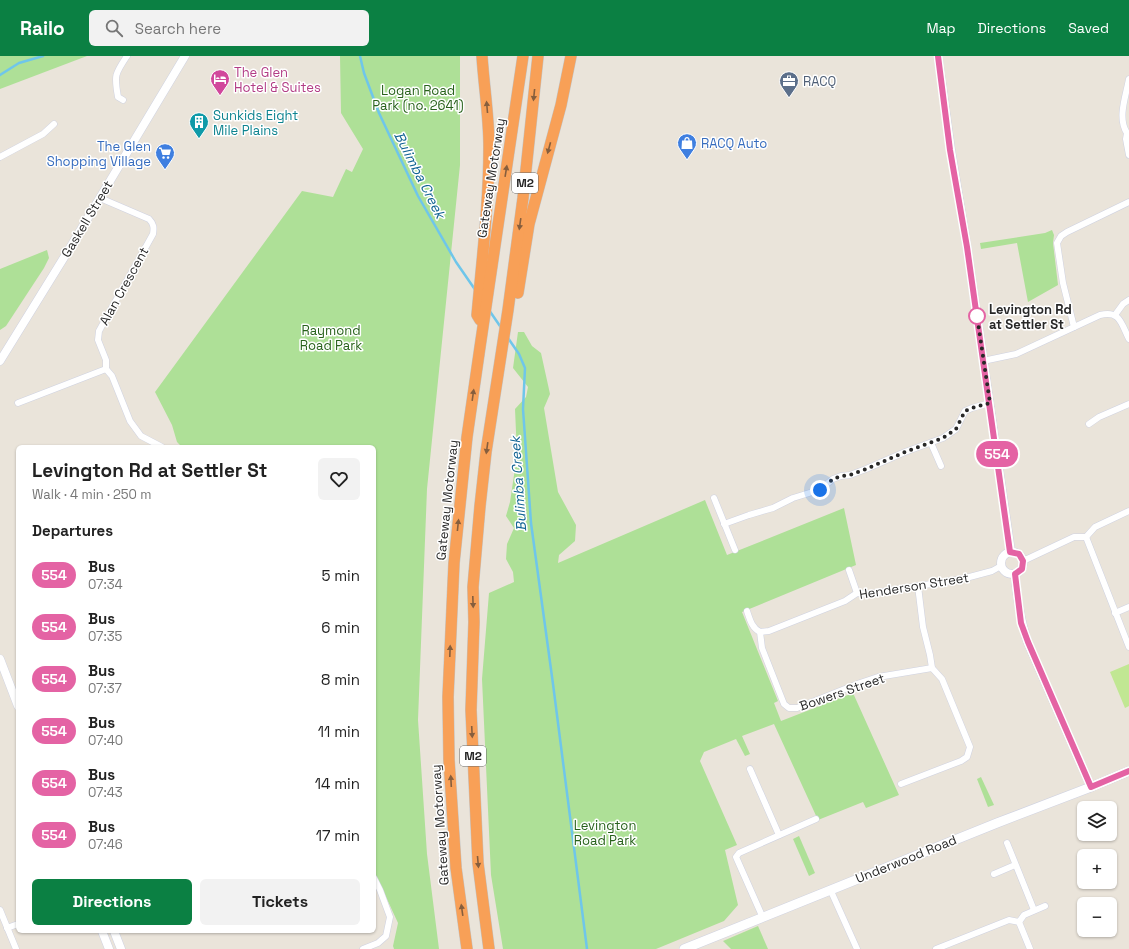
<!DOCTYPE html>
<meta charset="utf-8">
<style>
body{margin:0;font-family:"Space Grotesk",sans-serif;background:#f2f2f2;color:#222;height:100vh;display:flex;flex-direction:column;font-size:15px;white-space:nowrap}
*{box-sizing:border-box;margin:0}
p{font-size:13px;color:#767676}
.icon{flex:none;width:22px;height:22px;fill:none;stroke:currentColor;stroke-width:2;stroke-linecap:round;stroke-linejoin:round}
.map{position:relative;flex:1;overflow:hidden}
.side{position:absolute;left:16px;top:389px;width:360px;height:488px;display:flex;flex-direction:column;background:#fff;border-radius:6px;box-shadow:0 1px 3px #0004}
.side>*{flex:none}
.badge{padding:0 8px;border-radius:13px;font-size:14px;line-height:26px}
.tools{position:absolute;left:1077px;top:745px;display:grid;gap:8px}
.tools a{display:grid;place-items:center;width:40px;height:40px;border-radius:6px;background:#fff;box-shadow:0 1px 3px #0004;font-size:20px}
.you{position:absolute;width:20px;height:20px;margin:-10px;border:3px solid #fff;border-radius:50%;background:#1a73e8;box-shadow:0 0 0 6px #1a73e833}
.map>.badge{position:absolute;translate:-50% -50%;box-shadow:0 0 0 2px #fff}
h2{padding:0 16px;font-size:15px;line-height:36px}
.round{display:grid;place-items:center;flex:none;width:42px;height:42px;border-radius:6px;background:#f2f2f2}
.overview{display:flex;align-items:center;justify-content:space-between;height:68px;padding:0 16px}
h1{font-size:19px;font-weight:800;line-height:30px}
.primary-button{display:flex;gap:8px;margin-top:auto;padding:8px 16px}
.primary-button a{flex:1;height:46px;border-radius:6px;background:#0b8043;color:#fff;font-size:16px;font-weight:800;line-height:46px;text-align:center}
.primary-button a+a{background:#f2f2f2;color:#222}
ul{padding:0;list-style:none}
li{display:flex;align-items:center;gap:12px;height:52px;padding:0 16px}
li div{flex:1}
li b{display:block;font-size:15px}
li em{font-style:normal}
li .badge{min-width:44px;font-weight:700;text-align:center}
header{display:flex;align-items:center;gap:24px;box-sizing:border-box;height:56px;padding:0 20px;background:#0b8043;color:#fff}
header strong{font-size:19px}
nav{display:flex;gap:22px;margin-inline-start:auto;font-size:14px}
.search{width:280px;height:36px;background:#f2f2f2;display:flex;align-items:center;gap:10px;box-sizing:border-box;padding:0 14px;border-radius:6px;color:#767676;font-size:15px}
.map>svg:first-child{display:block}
</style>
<header>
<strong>Railo</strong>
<div class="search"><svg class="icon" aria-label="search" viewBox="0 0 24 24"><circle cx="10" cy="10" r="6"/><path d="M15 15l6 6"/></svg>Search here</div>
<nav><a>Map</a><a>Directions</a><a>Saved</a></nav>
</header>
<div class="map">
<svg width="1129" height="893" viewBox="0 0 1129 893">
<rect width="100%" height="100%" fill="#eae4da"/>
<g fill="#aee097">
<path d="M0,0H87L0,33Z"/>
<path d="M340,0H460V109L427,433L418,664L427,798L439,893H394L393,890L398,867L374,815V391H182L177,386L172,369L155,336L302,135L333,141L346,113L352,116L363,93L341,57Z"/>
<path d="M1052,174L1054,179L1053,187L1058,229L1028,246L1017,187L981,193L980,187L1045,177Z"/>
<path d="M47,194L49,202L44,212L6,270L0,274V213Z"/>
<path d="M518,276H524L532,290L541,297L550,338L544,352L558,436L576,469L575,485L559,499L558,507L705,444L727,499L844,452L856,509L742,556L778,645L774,647L781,665L853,637L899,739L866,752L863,746L818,764L774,668L742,680L750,698L745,700L736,683L704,696L700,705L737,789L725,794L738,849L724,865L656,893H503L491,819L482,623L489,537L514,526L513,516L506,503L507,488L514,472L506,460L510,446L517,399L515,353L526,341L528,331L513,312Z"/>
<path d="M981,721L994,749L988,751L977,723Z"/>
<path d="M799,780L815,817L809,820L793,783Z"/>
<path d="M758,870L768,893H731L723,885Z"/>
</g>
<path fill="#c1e793" d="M1129,608V650L1125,652L1110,616Z"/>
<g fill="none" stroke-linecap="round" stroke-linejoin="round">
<g stroke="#6fc6ea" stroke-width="2.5">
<path d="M360,0L364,17L379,57L418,140L456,206L476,235"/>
<path d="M0,19L19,7L43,0"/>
<path d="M489,254L502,273"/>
<path d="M508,282L519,298L525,312L523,353L531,467L553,628L587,893"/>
</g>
<g stroke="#cfd2e1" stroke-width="7">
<g id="minor">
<path d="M1129,23C1126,40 1117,62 1127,77L1126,83L1129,99"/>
<path d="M123,44L118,41C114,19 115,18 127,0"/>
<path d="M0,101L43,78L54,68"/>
<path d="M100,142L149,163C154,168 154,172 153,178L99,275L98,284L106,304V313L112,320L130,365L141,380L162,391"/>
<path d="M1115,259L1123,248L1129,244"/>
<path d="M1074,271L1063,227L1057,187L1061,180L1067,176L1129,146"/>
<path d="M983,305L1016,298L1100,259C1120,254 1121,267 1129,283"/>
<path d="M18,347L106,313"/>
<path d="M1089,368L1099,361L1129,348"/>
<path d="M931,387L941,410"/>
<path d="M714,442L735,494"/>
<path d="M724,468L749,459L773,452L793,442L819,434L833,423L841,420L850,419L866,413L905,396L943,382L956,373L965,355L972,352L990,347"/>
<path d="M1086,481L1129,591"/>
<path d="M1023,505L1074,481H1086L1095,471L1129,455"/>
<path d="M849,514L857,537"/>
<path d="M747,555C750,564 752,572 760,576L762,592L784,648L789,652H797L860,627L878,621L932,612"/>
<path d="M1115,557L1129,551"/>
<path d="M760,576L769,575L845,545L857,537L869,538L962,523L992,515L1001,510"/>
<path d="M750,713L779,779"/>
<path d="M901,728L961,705L967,701L970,691L942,623L932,612L930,599L923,571L918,530"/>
<path d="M1007,787L1034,854"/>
<path d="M994,818L1015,809"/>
<path d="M830,833L857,893"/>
<path d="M0,854L16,893"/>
<path d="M763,862L736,801L739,797L816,763"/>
<path d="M1019,866L1030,893"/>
<path d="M7,872L18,868"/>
<path d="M363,893L378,887L386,880L390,861L380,834L374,822"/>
<path d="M936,893L1009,864L1019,866L1024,859L1045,850"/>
</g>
</g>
<g stroke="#cfd2e1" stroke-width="9">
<g id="tertiary">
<path d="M938,0L951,94L967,191L1011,496"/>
<path d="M0,305L68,195L185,0"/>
<circle cx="1012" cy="507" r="11"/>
<path d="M1015,518C1017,542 1020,564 1028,587L1091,731"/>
<path d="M0,603L18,650"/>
<path d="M102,875L109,893"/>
<path d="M114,875L121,893"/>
</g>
</g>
<g stroke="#cfd2e1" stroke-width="10">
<path id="secondary" d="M684,893L997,767L1091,731L1129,715"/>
</g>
<g stroke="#c3c3c3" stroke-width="12">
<g id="motorway">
<path d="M518,237L529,168L561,49L571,0"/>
<path d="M480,264L477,259C482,204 489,147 489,91C489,61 484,31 482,0"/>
<path d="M467,893L456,812L449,704L448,641L454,507L467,381L480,291L523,0"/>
<path d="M489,893L478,807L471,654L474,566L473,531L480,450L486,396L508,254L523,142L538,0"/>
</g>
</g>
<use href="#minor" stroke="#fff" stroke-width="6"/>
<use href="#tertiary" stroke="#fff" stroke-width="8"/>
<use href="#secondary" stroke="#fff" stroke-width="9"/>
<use href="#motorway" stroke="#f8a057" stroke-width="11"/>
</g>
<defs><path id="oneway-solid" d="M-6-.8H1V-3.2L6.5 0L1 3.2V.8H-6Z"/></defs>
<g fill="#865e3d">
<use href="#oneway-solid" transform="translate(534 39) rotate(96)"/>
<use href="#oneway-solid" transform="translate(487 51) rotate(-95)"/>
<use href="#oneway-solid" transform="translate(549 92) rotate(105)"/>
<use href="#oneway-solid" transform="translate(506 115) rotate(-81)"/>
<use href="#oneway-solid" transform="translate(520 168) rotate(98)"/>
<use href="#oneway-solid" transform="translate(473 339) rotate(-82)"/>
<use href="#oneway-solid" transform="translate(487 392) rotate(98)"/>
<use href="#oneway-solid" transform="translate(458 469) rotate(-84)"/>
<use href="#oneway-solid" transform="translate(473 546) rotate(88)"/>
<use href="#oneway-solid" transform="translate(450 595) rotate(-88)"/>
<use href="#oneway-solid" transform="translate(472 676) rotate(87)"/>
<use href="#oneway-solid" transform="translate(451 725) rotate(-93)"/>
<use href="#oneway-solid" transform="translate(478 806) rotate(85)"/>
<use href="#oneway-solid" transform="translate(462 854) rotate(-98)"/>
</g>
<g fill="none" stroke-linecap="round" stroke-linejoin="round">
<g stroke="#fff" stroke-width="9">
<path id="line" d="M938,0L950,94L967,191L1010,496L1019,498L1023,505L1022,513L1015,518L1021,567L1028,586L1091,731L1129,715"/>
</g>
<use href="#line" stroke="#e463a4" stroke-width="6"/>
<path stroke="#282828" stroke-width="4" stroke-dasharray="0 7.2" d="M820,434L833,423L841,420L850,419L866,413L905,396L943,382L956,373L965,355L972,352L990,347L977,260"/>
</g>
<defs>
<g id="hotel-pin" transform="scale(1)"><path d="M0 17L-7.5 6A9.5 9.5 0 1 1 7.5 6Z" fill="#d1479c" stroke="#fff"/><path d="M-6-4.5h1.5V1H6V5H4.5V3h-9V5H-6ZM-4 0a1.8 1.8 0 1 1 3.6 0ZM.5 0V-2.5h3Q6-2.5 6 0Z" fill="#fff"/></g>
<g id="office-pin" transform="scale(1)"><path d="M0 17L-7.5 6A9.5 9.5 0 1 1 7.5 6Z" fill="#5c6f8a" stroke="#fff"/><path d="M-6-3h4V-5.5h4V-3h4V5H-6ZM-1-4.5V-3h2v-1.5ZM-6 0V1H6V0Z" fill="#fff"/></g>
<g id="building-pin" transform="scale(1)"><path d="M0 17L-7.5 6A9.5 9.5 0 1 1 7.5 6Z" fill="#0f9aa8" stroke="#fff"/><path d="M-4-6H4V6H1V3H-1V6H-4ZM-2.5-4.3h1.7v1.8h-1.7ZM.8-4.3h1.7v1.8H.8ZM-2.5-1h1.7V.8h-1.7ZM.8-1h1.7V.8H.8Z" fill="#fff"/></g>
<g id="shop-pin" transform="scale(1)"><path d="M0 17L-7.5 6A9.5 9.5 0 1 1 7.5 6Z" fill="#3f7fe0" stroke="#fff"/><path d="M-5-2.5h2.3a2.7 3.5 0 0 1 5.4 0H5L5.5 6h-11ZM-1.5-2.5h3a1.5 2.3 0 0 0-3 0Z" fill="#fff"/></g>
<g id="supermarket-pin" transform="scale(1)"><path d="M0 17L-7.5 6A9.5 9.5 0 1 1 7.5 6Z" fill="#3f7fe0" stroke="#fff"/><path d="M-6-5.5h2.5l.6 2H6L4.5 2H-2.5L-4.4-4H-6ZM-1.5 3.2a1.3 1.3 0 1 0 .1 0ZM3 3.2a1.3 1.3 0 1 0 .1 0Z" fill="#fff"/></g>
</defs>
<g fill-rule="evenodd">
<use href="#hotel-pin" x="220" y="23"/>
<use href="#office-pin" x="789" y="25"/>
<use href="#building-pin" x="199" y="66"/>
<use href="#shop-pin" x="687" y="87"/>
<use href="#supermarket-pin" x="165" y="97"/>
</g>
<circle fill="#fff" stroke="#e463a4" stroke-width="2" cx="977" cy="260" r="8"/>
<g text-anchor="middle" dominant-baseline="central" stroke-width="3" stroke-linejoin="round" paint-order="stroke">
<g fill="#fff" stroke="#686868" stroke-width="1">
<rect x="512" y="117" width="26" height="20" rx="3"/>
<rect x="460" y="690" width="26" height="20" rx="3"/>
</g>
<g font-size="12" font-weight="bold" fill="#282828">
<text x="525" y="127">M2</text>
<text x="473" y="700">M2</text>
</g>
<g font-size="13" fill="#b23c85" stroke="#fff" text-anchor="start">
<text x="234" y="16">The Glen<tspan x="234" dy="15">Hotel &amp; Suites</tspan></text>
</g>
<g font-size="13" fill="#4e5e75" stroke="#fff" text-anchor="start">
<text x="803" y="25">RACQ</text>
</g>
<g font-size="13" fill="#28621b" stroke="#fff">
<text x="418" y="34">Logan Road<tspan x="418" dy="15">Park (no. 2641)</tspan></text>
<text x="331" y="274">Raymond<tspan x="331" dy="15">Road Park</tspan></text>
<text x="605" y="769">Levington<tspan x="605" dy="15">Road Park</tspan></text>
</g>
<g font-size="13" fill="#0d838f" stroke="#fff" text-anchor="start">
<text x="213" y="59">Sunkids Eight<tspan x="213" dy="15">Mile Plains</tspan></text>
</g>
<g font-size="13" fill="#366cbe" stroke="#fff" text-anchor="start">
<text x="701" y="87">RACQ Auto</text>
<text x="151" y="90" text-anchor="end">The Glen<tspan x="151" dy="15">Shopping Village</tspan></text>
</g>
<g font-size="13" fill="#282828" stroke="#fff">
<text transform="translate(491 122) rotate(-81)">Gateway Motorway</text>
<text transform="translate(87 163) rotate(-59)">Gaskell Street</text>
<text transform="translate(124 230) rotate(-61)">Alan Crescent</text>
<text transform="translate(447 444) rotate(-84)">Gateway Motorway</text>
<text transform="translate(914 530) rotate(-9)">Henderson Street</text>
<text transform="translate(842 636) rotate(-19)">Bowers Street</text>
<text transform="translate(440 769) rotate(-94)">Gateway Motorway</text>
<text transform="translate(906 803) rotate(-22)">Underwood Road</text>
</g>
<g font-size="13" font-weight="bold" fill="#282828" stroke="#fff" text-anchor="start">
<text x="989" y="253">Levington Rd<tspan x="989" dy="15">at Settler St</tspan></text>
</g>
<g font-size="14" font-style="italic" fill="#116393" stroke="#fff">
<text transform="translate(420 119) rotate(63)">Bulimba Creek</text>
<text transform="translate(518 428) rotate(-94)">Bulimba Creek</text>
</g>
</g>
</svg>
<div class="tools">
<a><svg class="icon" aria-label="layers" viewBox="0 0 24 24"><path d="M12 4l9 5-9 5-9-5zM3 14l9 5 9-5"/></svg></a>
<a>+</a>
<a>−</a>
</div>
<div class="you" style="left:820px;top:434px"></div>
<b class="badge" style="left:997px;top:398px;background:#e463a4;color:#fff">554</b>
<section class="side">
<div class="overview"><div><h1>Levington Rd at Settler St</h1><p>Walk · 4 min · 250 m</p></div><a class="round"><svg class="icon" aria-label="heart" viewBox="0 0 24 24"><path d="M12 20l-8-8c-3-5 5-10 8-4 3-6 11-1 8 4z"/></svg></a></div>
<h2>Departures</h2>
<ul>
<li><span class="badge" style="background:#e463a4;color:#fff">554</span><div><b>Bus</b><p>07:34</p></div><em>5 min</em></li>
<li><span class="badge" style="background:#e463a4;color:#fff">554</span><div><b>Bus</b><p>07:35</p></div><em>6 min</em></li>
<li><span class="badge" style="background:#e463a4;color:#fff">554</span><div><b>Bus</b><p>07:37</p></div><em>8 min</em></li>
<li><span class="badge" style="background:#e463a4;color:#fff">554</span><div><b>Bus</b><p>07:40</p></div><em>11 min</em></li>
<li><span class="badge" style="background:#e463a4;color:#fff">554</span><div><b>Bus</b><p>07:43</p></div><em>14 min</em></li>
<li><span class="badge" style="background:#e463a4;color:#fff">554</span><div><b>Bus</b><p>07:46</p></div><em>17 min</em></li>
</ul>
<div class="primary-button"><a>Directions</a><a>Tickets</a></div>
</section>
</div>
